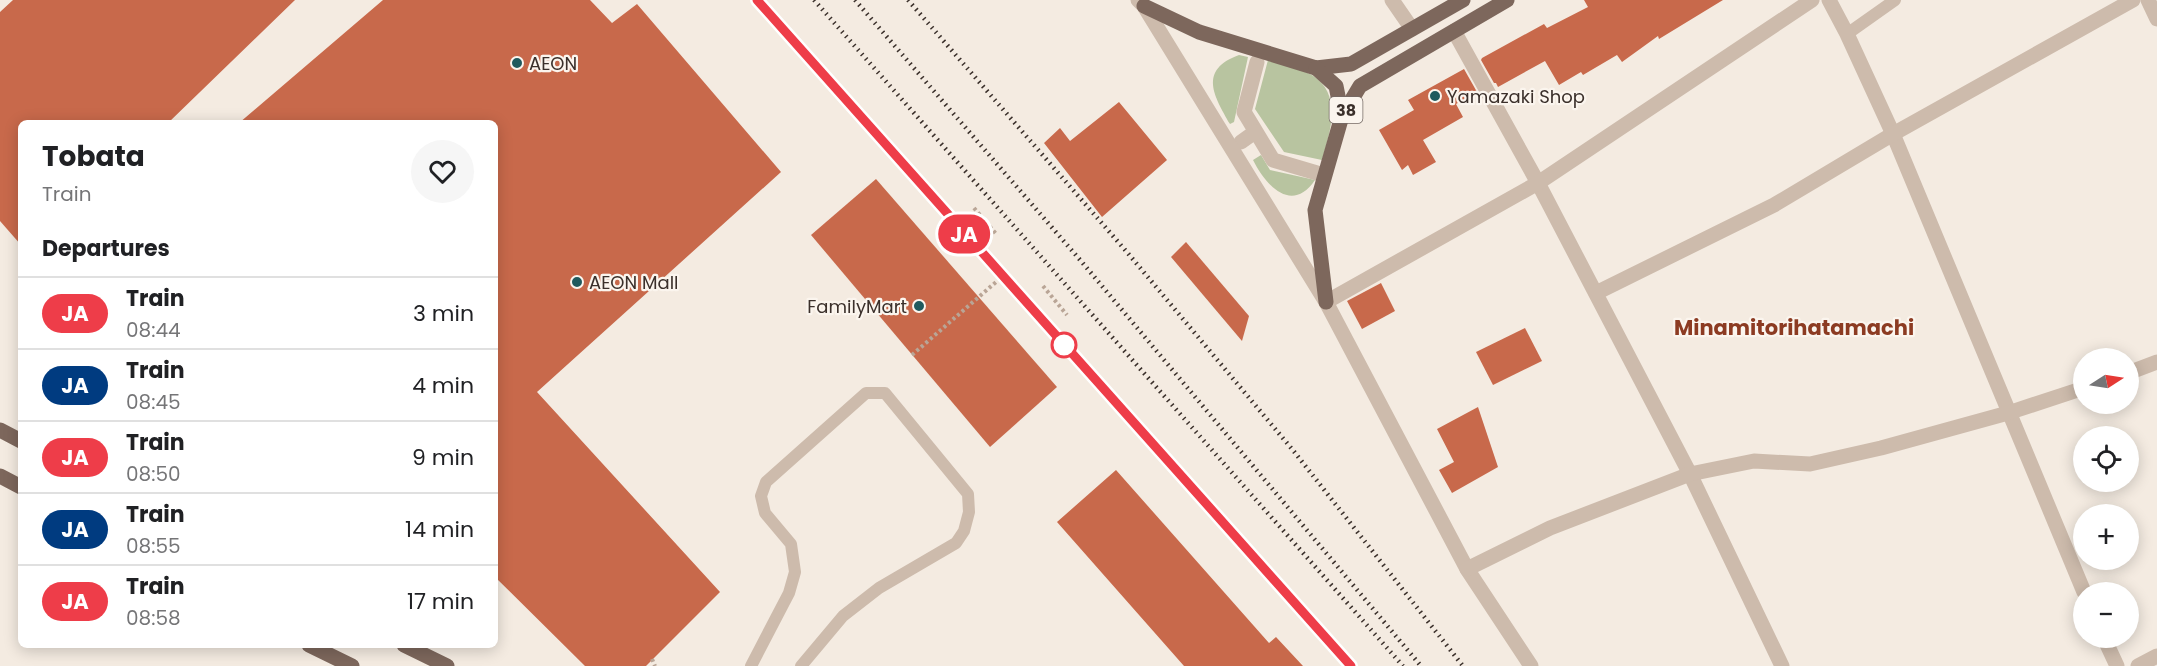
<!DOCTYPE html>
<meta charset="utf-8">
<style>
body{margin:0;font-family:Poppins,sans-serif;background:#f6f6f6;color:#202124;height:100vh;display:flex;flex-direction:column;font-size:22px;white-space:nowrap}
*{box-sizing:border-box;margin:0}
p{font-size:20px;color:#757577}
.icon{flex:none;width:33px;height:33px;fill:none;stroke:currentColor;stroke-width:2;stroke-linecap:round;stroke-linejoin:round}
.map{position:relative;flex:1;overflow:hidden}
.drawer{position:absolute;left:18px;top:120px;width:480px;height:528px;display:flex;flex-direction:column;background:#fff;border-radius:9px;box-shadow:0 3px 15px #0003}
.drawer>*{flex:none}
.badge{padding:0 12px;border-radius:20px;font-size:21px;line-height:39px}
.needle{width:39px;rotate:78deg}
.fabs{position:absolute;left:2073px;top:348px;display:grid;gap:12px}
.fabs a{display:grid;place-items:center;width:66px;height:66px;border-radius:50%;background:#fff;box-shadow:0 3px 15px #0003;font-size:30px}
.map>.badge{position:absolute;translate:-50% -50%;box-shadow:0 0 0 3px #fff}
h2{padding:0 24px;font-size:22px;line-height:54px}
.round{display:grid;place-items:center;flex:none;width:63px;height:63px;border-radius:32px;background:#f6f6f6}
.overview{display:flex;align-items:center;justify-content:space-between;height:102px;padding:0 24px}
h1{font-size:28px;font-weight:700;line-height:45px}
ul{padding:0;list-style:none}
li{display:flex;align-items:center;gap:18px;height:72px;padding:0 24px;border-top:2px solid #e0e0e0}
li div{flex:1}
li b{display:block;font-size:22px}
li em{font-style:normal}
li .badge{min-width:66px;font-weight:700;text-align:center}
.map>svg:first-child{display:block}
</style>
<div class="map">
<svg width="2157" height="666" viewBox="0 0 2157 666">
<rect width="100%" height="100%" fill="#f4ebe1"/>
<g fill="#b8c4a0">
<path d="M1239,55L1248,57L1234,122L1230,124C1214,96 1198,70 1239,55Z"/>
<path d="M1268,60C1282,65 1299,68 1312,75C1343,94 1330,133 1322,160L1284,152L1255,109Z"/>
<path d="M1261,155L1270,170L1315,180C1292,214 1266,186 1253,160Z"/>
</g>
<g fill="#c8694b">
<path d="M13,0H295L168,123H21V245L0,221V12Z"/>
<path d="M383,0H590L612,23L637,4L781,172L537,392L720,592L646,666H585L495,577V123H239Z"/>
<path d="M1584,0H1723L1659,39L1658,36L1622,62L1617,55L1583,75L1581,72L1559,85L1545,61L1498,87L1496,83H1494L1481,60L1482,58L1544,24L1547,28L1588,7Z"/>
<path d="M1464,69L1477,92L1456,104L1463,117L1423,140L1436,162L1413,175L1408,165L1402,170L1379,130L1414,110L1408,100Z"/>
<path d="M1119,102L1167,160L1102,217L1044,143L1060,128L1070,141Z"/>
<path d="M876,179L1057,387L990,447L811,235Z"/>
<path d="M1186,242L1249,316L1242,341L1171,257Z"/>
<path d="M1381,283L1395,311L1362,329L1347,301Z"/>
<path d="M1525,328L1542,361L1493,385L1476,352Z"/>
<path d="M1478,407L1498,467L1452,493L1439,470L1454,462L1437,429Z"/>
<path d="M1116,470L1269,643L1276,637L1303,666H1184L1057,522Z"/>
</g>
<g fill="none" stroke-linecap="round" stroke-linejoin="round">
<g stroke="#b9a596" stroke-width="4" stroke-dasharray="3 3" stroke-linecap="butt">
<path d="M974,208L997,235"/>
<path d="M1043,286L1067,315"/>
<path d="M912,355L996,282"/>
<path d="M652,659L655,666"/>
</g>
<g stroke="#cdbbac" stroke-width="12">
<path d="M1847,34L1895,0"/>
<path d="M751,666L789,593L795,572L791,544L765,513L761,496L766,482L866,393H885L968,494L969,512L964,531L956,543L879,588L843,616L801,666"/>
</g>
<g stroke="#cdbbac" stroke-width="15">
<path d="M1257,62L1244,112L1273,160L1317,173"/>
<path d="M1241,142L1255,132"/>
</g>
<g stroke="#cdbbac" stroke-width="15">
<path d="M1138,0L1144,6L1326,302L1467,569L1531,666"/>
<path d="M1392,0L1412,29"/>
<path d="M1829,0L1847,34L1893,134L2084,592"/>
<path d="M1454,31L1538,183L1690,474L1782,666"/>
<path d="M1596,293L1774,205L1893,134L2133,0"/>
<path d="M1326,302L1538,183L1812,0"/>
<path d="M2104,638L2117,666"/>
<path d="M2138,666L2157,656"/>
</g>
<g stroke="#cdbbac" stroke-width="15">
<path d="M2148,0L2157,19"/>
<path d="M2128,373L2157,362"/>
<path d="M1467,569L1550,528L1690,474L1754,461L1810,464L1881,448L2008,413L2084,388"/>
</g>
<g stroke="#7d675c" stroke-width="15">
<path d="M1144,6L1199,32L1316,68L1351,64L1463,0"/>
<path d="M1316,68L1336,86L1342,116"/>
<path d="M1326,302L1315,210L1342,116L1360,86L1507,0"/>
<path d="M0,430L21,441"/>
<path d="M0,476L21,487"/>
<path d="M309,645L352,666"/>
<path d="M404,645L447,666"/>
</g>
<g stroke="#3b302b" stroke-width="4.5" stroke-dasharray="1.5 4.5" stroke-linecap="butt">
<path d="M757,0L1351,666"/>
<path d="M814,0L1403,666"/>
<path d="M855,0L1081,261L1421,666"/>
<path d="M908,0L1126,251L1292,449L1463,666"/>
</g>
</g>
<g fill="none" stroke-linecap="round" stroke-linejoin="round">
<g stroke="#fff" stroke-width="14">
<path id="line" d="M757,0L1351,666"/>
</g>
<use href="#line" stroke="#ee3d49" stroke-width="9"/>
</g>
<g fill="#1f5a5e" stroke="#fbf5ee" stroke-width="2">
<circle cx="517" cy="63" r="6"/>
<circle cx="1435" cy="96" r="6"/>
<circle cx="577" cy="282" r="6"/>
<circle cx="919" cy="306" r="6"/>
</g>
<circle fill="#fff" stroke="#ee3d49" stroke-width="3" cx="1064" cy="345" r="12"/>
<g text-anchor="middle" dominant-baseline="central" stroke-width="4.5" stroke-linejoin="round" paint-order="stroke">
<rect fill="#fbf5ee" stroke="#756b66" stroke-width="1.5" x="1329.5" y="97" width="33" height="26" rx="4.5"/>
<g font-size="16" font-weight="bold" fill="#3b302b">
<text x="1346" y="110">38</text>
</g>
<g font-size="18" fill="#3b302b" stroke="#fbf5ee" text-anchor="start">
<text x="529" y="63">AEON</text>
<text x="1447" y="96">Yamazaki Shop</text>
<text x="589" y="282">AEON Mall</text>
<text x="907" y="306" text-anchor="end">FamilyMart</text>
</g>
<g font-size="21" font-weight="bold" fill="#8c3b22" stroke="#fbf5ee">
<text x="1794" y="327">Minamitorihatamachi</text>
</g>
</g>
</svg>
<div class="fabs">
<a><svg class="needle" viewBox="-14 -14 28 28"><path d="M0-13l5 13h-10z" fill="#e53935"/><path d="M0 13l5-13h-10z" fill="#757577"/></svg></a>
<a><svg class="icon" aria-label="locate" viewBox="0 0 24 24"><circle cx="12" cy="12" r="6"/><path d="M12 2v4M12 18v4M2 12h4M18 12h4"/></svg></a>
<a>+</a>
<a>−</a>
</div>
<b class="badge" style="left:964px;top:234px;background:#ee3d49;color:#fff">JA</b>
<section class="drawer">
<div class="overview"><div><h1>Tobata</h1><p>Train</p></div><a class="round"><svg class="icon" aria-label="heart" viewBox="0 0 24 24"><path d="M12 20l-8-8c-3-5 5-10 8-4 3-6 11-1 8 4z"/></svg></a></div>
<h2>Departures</h2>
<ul>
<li><span class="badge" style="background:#ee3d49;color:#fff">JA</span><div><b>Train</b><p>08:44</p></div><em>3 min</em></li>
<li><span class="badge" style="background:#003b80;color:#fff">JA</span><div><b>Train</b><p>08:45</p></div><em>4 min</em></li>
<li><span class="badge" style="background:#ee3d49;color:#fff">JA</span><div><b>Train</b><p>08:50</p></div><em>9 min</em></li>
<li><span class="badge" style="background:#003b80;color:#fff">JA</span><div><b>Train</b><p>08:55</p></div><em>14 min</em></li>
<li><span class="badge" style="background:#ee3d49;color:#fff">JA</span><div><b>Train</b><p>08:58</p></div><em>17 min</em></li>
</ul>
</section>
</div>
